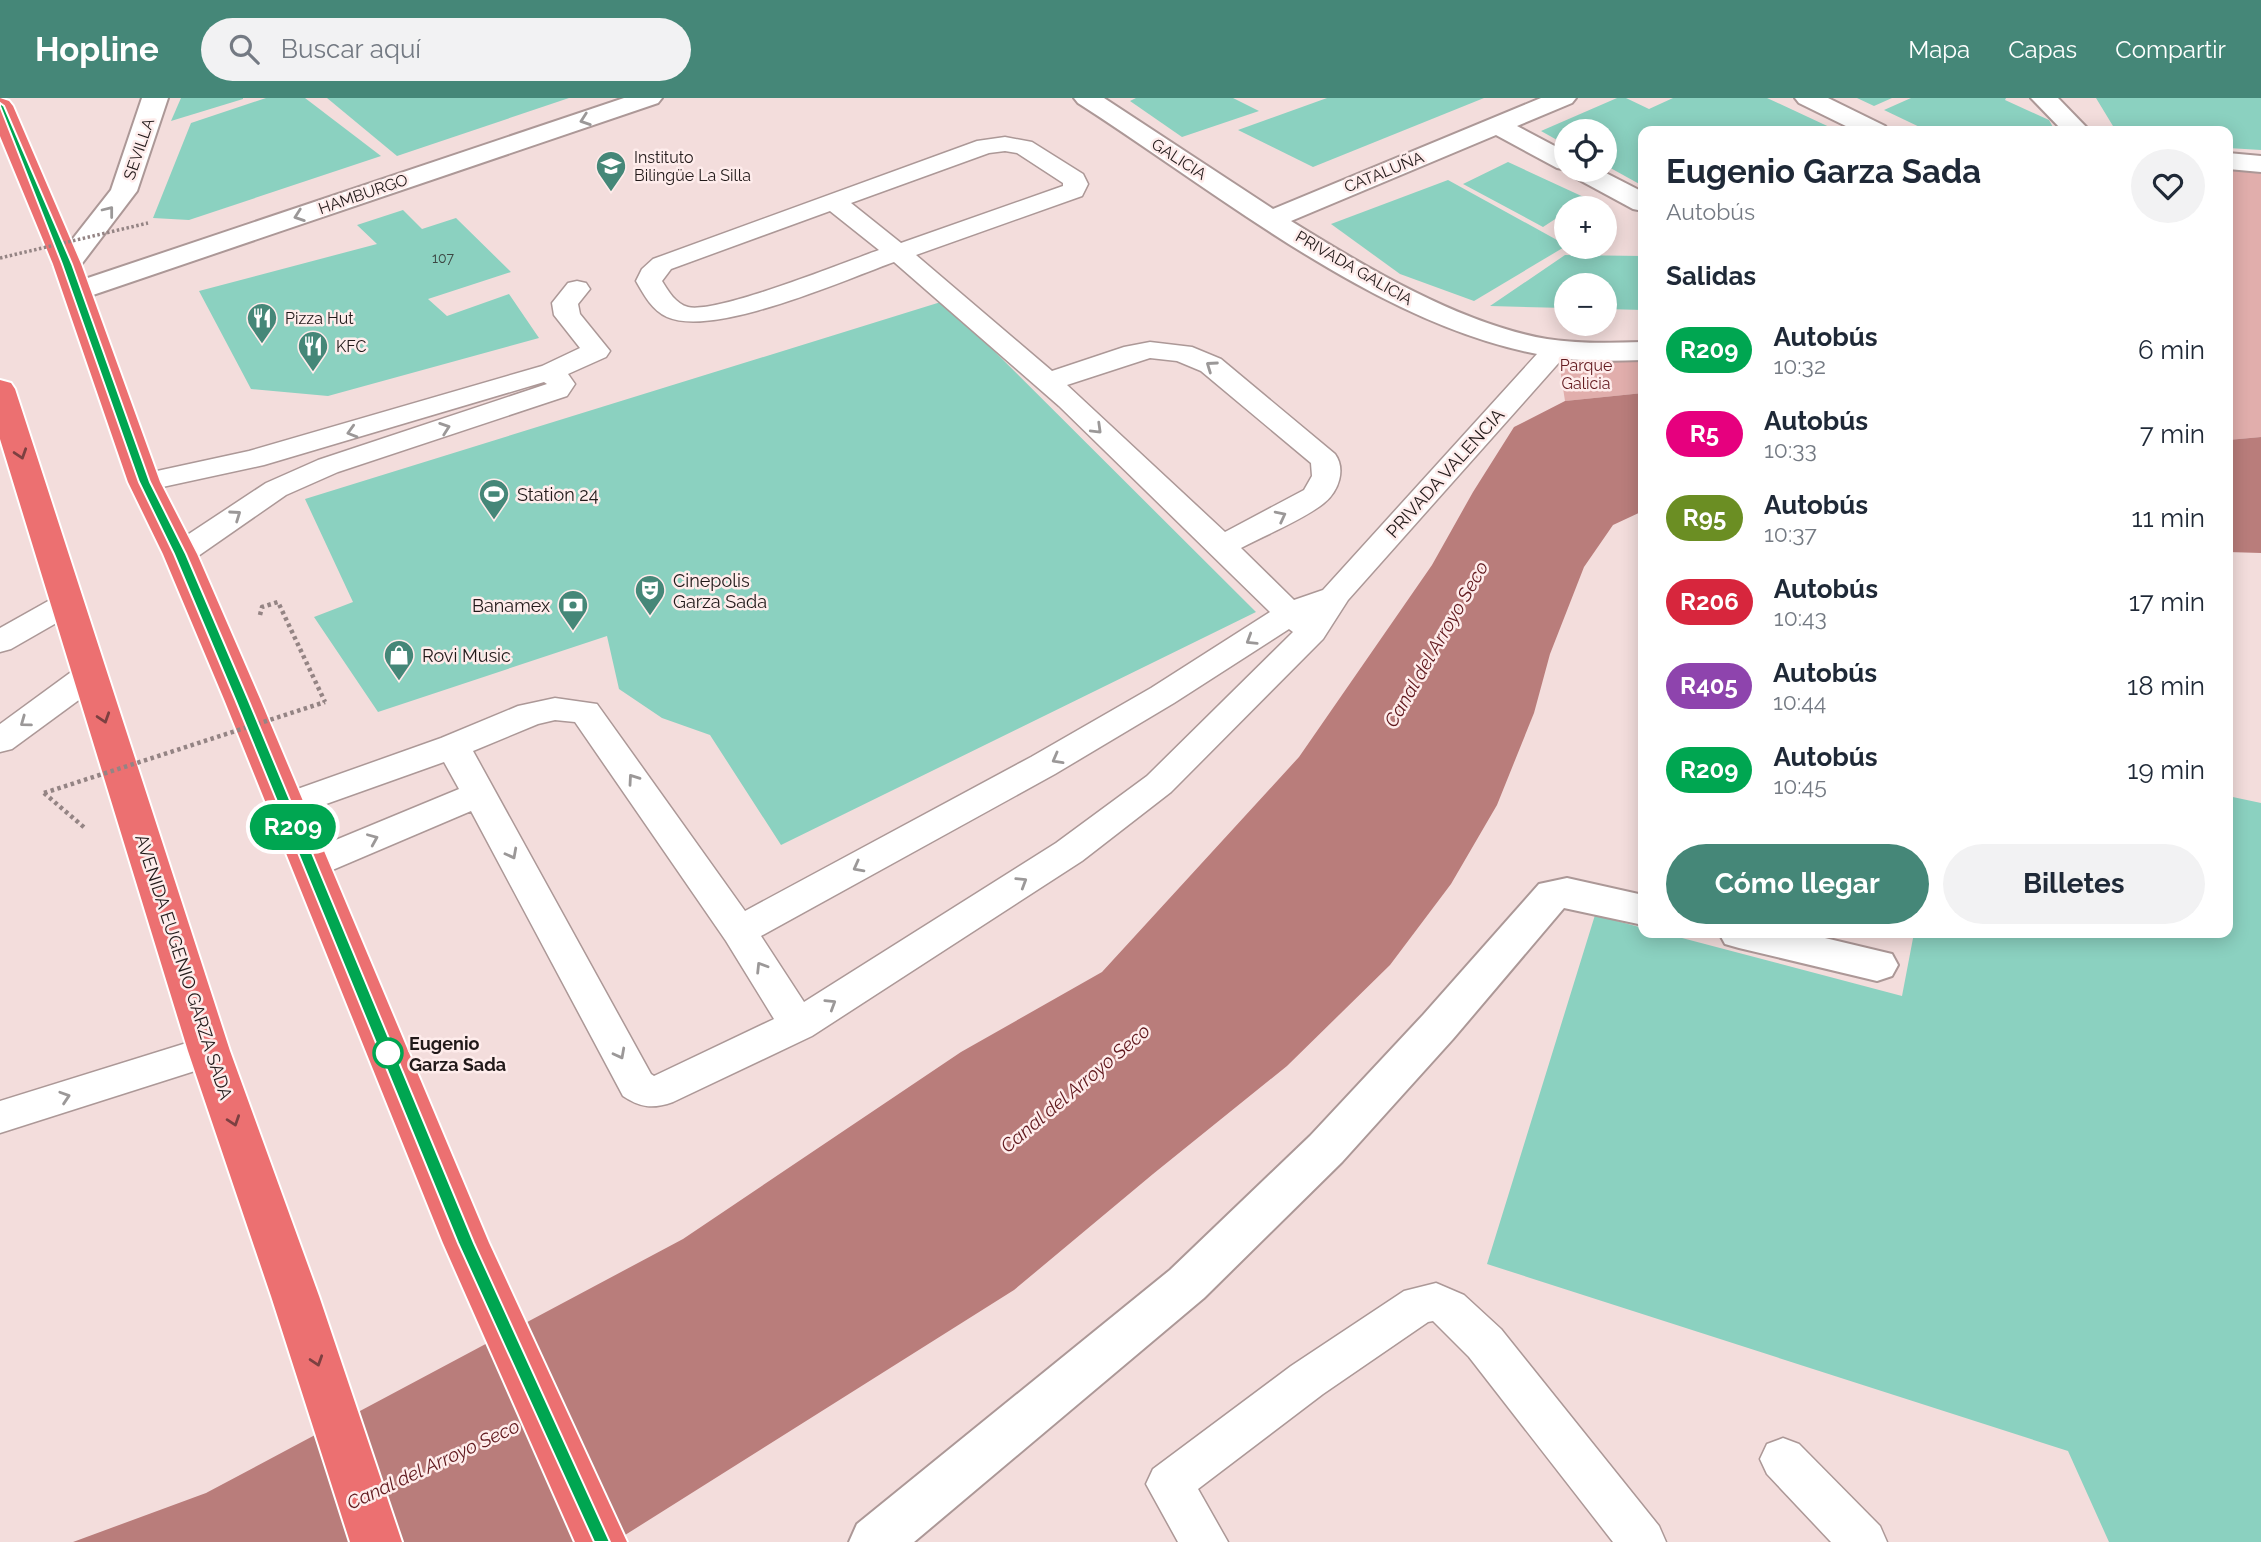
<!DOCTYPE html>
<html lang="es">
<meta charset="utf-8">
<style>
body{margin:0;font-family:Raleway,sans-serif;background:#f2f2f3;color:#1f2937;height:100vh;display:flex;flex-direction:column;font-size:26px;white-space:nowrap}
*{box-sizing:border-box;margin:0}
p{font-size:23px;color:#747a83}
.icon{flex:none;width:38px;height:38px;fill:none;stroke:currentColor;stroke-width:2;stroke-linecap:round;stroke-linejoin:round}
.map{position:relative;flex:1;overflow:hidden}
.side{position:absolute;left:1638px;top:28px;width:595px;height:812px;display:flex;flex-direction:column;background:#fff;border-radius:14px;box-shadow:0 4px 18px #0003}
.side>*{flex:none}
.badge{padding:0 14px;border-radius:23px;font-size:24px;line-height:46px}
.controls{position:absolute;left:1554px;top:21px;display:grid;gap:14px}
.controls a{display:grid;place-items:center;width:63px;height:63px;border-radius:50%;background:#fff;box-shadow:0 4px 18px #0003;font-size:35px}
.map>.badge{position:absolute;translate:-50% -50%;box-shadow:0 0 0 4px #fff}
h2{padding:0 28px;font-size:26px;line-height:63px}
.round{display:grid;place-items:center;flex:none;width:74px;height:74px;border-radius:37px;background:#f2f2f3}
.overview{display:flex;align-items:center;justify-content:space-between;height:119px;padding:0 28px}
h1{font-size:33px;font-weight:700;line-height:52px}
.primary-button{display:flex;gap:14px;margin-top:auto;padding:14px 28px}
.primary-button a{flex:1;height:80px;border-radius:42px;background:#458778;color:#fff;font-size:28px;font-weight:700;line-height:80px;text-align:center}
.primary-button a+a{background:#f2f2f3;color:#1f2937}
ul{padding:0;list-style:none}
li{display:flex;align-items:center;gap:21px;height:84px;padding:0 28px}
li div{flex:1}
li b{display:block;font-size:26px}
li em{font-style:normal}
li .badge{min-width:77px;font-weight:700;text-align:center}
header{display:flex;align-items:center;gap:42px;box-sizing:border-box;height:98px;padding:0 35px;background:#458778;color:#fff}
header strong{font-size:33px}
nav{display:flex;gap:38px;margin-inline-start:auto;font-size:24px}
.search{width:490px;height:63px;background:#f2f2f3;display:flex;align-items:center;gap:18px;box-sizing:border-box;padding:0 24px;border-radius:38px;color:#747a83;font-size:26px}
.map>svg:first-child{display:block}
</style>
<header>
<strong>Hopline</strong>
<div class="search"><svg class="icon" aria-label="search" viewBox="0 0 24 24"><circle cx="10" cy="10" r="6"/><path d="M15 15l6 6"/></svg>Buscar aquí</div>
<nav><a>Mapa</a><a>Capas</a><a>Compartir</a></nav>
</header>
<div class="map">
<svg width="2261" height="1444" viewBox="0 0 2261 1444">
<rect width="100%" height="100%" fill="#f3dddc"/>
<g fill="#e1aeac">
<path d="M2228,63L2261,66V339L2228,342Z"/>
<path d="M1557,251L1643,253V295L1565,303Z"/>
</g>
<g fill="#b97d7b">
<path d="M1643,295V413L1613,427L1584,469L1550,556L1534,615L1497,707L1451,786L1390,867L1287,968L1153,1076L1014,1192L614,1444H73L206,1395L683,1141L961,954L1102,874L1299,659L1432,467L1473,394L1514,329L1565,303Z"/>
<path d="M2261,339V455L2228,454V342Z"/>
</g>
<g fill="#8bd1c0">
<path d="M181,0H243V1L171,23Z"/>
<path d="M266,0H305L381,58L189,122L153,120L191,25Z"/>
<path d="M327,0H569L397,58Z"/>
<path d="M1136,0H1233L1259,13L1182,39L1130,3Z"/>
<path d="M1327,0H1484L1313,69L1238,32Z"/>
<path d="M1617,0H1626L1649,11L1673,0H1767L1838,33H1643V88L1605,67V33H1566V47L1541,33Z"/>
<path d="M1857,0H1892L1874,8Z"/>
<path d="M1911,0H2006L2005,2L2049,22L2055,33H1928L1884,12Z"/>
<path d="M2096,0H2261V52L2228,50V33H2116Z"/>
<path d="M1508,64L1588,101L1573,110H1566V114L1543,129L1463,86Z"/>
<path d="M1448,82L1566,147V148L1474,203L1400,176L1331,126Z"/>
<path d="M403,112L422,131L456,120L511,174L428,201L447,218L509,196L539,240L328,298L251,291L199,193L377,146L357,127Z"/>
<path d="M1565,157L1643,158V212L1605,211V187H1566V210L1490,208Z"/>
<path d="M944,203L1256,514L781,747L710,637L662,620L619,591L607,538L378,614L314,519L353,504L305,401Z"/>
<path d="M2228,698L2261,705V1444H2109L2068,1353L1487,1166L1595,817L1643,830V835H1663L1902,898L1914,835H2228Z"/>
</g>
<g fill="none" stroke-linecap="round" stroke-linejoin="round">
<g stroke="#ac9897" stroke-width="3">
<g id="lane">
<path d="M1005,39L1032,44L1083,76L1088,86L1082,98L916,157L1052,273L1124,249L1150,244L1192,249L1221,261L1335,356C1346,371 1339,393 1324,405C1306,420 1264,438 1241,450L1294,502L1323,492L1547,245L1557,243L1567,245L1571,251L1348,502L1323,541L1171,694L1082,763L812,938L673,1004C653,1011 641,1010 623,998L471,713L323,776L310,780L297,776L292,767L297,758L459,691L444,664L284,721L272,718L267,709L272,700L441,640L518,608L555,600L597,606L745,813L1031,659L1151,590L1270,514L1059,308L894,164C844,182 714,240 667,219C652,212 644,197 636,183L642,171L653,161L977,43ZM1005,53L1017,55L1063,85V88L901,145L851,105L989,55ZM830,113L879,152C845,164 717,216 688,209C676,206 668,193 662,183L671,171ZM1150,260L1177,263L1201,273L1311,365L1312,378L1304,392L1225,434L1067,287ZM1289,531L1293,534L1147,678L1056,745L804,904L761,838L1055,676L1174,605ZM555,622L575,624L726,843L774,921L654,978L651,976L473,653L538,626Z"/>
<path d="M577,183L586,185L590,191L578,206L580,216L610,253L606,259L568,276L575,286L567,298L338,374L286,397L191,463L180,465L169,463L165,456L169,449L266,385L318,362L547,286L544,284L264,367L144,393L134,390L129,384L134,378L249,353L542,268L580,250L554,217L552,205L568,185Z"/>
<path d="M68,495L79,498L84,505L79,512L11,551L0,554V530L57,498Z"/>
<path d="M90,566L102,569L106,577L102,585L12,651L0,654V626L78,569Z"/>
<path d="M209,938L223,942L228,953L223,964L0,1035V1003Z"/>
<path d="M1436,1185L1464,1197L1501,1231L1659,1428L1666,1444H1613L1469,1259L1433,1223L1428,1224L1323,1296L1198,1391L1228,1444H1178L1146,1386L1153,1371L1291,1268L1404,1193Z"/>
<path d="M1783,1340L1799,1346L1880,1428L1887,1444H1831L1767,1376L1760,1361L1767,1346Z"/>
</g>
</g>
<g stroke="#ac9897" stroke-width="4">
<g id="street">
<path d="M142,0H168L137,93L77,172L67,174L57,172L53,166L111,92Z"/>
<path d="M624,0H662L658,5L87,199L77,202L67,199L63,193L67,187Z"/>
<path d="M1074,0H1104L1273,111L1541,0H1576L1572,5L1517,28L1566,54L1567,72L1557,70L1496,37L1291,123C1365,169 1460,226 1547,241C1579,246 1611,245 1643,244V262C1612,263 1579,264 1548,258C1380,230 1219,95 1078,5Z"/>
<path d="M1795,0H1828L1885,28L1889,33H1856L1799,5Z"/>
<path d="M2031,0H2058L2090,33H2063Z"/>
<path d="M2228,55L2261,58V74L2228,71Z"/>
<path d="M1568,72H1600L1643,94V113L1633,111L1572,78Z"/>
<path d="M1567,780L1643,797V827L1564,810L1453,941L1342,1064L1204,1200L914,1444H849L857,1426L1170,1172L1310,1038L1423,917L1539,786Z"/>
<path d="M1719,835H1804L1892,856L1898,867L1892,878L1877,883L1739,850L1725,846Z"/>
</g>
</g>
<g stroke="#fff" stroke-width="4">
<g id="highway">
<path d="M0,0L9,3L13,8L81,166L160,384L197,456L260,601L489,1145L627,1444H575L443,1145L224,601L163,456L128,384L53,166L0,38Z"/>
<path d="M0,282L11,285L15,291L230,953L319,1198L402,1444H350L271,1198L188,953L0,341Z"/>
</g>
</g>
<g stroke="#948484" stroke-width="4.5" stroke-dasharray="3.5 3.5" stroke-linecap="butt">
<path d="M260,517L262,509L278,504L325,604"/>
<path d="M44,695L86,731"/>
</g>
<use href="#lane" fill="#fff" fill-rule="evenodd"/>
<use href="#street" fill="#fff" fill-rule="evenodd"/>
<use href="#highway" fill="#ec7071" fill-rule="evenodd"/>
<path stroke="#948484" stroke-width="3.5" stroke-dasharray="2.5 2.5" stroke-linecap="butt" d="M0,160L148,125"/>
<path stroke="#948484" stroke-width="4.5" stroke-dasharray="3.5 3.5" stroke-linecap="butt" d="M44,695L325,604"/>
</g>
<defs><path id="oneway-chevron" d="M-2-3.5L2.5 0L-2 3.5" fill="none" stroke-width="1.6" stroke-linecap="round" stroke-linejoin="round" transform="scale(1.75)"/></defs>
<g stroke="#9b9898">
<use href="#oneway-chevron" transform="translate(585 22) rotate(161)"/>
<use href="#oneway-chevron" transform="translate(109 113) rotate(-52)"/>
<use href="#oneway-chevron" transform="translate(299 118) rotate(161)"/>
<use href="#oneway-chevron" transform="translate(1211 268) rotate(-145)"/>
<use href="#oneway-chevron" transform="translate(445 330) rotate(-19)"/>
<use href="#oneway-chevron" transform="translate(1097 331) rotate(44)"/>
<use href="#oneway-chevron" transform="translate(352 334) rotate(164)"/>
<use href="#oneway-chevron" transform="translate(236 417) rotate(-35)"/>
<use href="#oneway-chevron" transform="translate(1281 418) rotate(-27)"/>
<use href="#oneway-chevron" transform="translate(1251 542) rotate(148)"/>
<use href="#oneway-chevron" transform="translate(25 624) rotate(144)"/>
<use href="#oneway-chevron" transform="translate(1057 661) rotate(151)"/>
<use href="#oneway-chevron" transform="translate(633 681) rotate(-125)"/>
<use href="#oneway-chevron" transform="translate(373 741) rotate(-23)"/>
<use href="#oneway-chevron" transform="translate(512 756) rotate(62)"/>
<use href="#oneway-chevron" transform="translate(858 769) rotate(152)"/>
<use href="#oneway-chevron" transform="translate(1022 784) rotate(-32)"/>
<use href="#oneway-chevron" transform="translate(761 869) rotate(-122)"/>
<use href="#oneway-chevron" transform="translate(831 906) rotate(-32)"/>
<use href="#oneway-chevron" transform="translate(620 956) rotate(62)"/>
<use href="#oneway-chevron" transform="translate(65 999) rotate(-18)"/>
</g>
<g stroke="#7c4041">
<use href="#oneway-chevron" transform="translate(21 356) rotate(72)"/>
<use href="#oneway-chevron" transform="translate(104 620) rotate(72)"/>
<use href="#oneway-chevron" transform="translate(234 1023) rotate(71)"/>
<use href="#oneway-chevron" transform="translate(317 1263) rotate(72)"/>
</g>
<path fill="#00a651" stroke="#fff" stroke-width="2" d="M0,5L4,8L72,166L150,384L186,456L248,601L474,1145L610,1444H594L458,1145L235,601L174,456L139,384L62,166L0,8Z"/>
<defs>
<g id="school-pin" transform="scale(1.575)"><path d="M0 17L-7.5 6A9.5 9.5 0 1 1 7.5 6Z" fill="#458778" stroke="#feeceb"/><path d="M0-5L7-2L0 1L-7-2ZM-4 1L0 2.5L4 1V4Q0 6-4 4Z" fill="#fff"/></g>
<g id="restaurant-pin" transform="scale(1.575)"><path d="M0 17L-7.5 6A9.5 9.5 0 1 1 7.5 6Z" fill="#458778" stroke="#feeceb"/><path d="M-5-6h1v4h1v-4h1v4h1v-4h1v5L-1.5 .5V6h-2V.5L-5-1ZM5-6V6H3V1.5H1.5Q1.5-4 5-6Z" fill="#fff"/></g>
<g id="stadium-pin" transform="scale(1.575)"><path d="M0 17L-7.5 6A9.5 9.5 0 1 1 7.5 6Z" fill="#458778" stroke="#feeceb"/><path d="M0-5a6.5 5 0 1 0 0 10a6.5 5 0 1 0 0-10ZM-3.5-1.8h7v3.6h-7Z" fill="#fff"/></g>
<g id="theatre-pin" transform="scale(1.575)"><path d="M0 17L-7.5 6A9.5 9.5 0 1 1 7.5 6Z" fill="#458778" stroke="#feeceb"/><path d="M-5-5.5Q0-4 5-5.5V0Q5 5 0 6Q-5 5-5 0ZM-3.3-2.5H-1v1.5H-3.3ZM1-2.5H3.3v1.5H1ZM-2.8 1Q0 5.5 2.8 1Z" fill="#fff"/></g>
<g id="bank-pin" transform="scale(1.575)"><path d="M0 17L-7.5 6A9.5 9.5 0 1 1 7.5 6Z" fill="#458778" stroke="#feeceb"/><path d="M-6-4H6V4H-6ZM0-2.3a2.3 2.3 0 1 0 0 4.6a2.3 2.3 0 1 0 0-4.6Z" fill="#fff"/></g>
<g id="shop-pin" transform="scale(1.575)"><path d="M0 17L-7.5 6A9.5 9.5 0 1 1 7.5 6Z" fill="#458778" stroke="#feeceb"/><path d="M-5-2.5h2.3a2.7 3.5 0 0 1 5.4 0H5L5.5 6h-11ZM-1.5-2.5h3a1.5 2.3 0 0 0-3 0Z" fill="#fff"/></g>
</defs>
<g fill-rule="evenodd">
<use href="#school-pin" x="611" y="68"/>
<use href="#restaurant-pin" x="262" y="220"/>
<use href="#restaurant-pin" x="313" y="248"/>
<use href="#stadium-pin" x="494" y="396"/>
<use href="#theatre-pin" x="650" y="492"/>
<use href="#bank-pin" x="573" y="507"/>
<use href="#shop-pin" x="399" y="557"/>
</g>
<circle fill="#fff" stroke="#00a651" stroke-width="3.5" cx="388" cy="955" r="14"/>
<g text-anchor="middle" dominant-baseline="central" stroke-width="5" stroke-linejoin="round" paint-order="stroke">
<g font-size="14" fill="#3c4743">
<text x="443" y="160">107</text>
</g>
<g font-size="16" fill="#211919" stroke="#feeceb">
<text transform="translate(139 51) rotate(-71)">SEVILLA</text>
<text transform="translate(1179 61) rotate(33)">GALICIA</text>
<text transform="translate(1384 74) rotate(-22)">CATALUÑA</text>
<text transform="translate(363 96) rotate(-19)">HAMBURGO</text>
<text transform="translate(1354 170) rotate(30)">PRIVADA GALICIA</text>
</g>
<g font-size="16" fill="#211919" stroke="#feeceb" text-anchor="start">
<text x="634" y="59">Instituto<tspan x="634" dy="18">Bilingüe La Silla</tspan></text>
<text x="285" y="220">Pizza Hut</text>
<text x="336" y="248">KFC</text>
</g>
<g font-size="16" fill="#641b20" stroke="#feeceb">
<text x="1586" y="267">Parque<tspan x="1586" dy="18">Galicia</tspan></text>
</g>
<g font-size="18" fill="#211919" stroke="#feeceb">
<text transform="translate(1445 375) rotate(-48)">PRIVADA VALENCIA</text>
<text transform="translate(184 869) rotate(72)">AVENIDA EUGENIO GARZA SADA</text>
</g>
<g font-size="18" fill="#211919" stroke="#feeceb" text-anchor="start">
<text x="517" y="396">Station 24</text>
<text x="673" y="482">Cinepolis<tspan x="673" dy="21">Garza Sada</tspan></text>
<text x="550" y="507" text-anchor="end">Banamex</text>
<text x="422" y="557">Rovi Music</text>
</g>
<g font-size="18" font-weight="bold" fill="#211919" stroke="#feeceb" text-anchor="start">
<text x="409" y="945">Eugenio<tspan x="409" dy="21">Garza Sada</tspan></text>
</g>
<g font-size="19" font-style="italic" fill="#60171c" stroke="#feeceb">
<text transform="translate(1436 546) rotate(-60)">Canal del Arroyo Seco</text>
<text transform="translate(1075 990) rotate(-40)">Canal del Arroyo Seco</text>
<text transform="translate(433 1366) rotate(-25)">Canal del Arroyo Seco</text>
</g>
</g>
</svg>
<div class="controls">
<a><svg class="icon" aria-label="locate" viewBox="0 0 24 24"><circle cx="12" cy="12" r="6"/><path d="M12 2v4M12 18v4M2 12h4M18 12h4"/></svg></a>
<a>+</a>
<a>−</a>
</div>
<b class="badge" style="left:293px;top:729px;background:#00a651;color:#fff">R209</b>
<section class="side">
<div class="overview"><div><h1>Eugenio Garza Sada</h1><p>Autobús</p></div><a class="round"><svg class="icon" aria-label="heart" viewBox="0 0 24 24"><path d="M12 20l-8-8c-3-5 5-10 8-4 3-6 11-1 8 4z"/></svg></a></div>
<h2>Salidas</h2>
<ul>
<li><span class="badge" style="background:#00a651;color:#fff">R209</span><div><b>Autobús</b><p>10:32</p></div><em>6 min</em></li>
<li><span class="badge" style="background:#e6007e;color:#fff">R5</span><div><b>Autobús</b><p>10:33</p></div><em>7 min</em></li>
<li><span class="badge" style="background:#6b8e23;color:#fff">R95</span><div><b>Autobús</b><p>10:37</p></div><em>11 min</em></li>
<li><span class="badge" style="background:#d7263d;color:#fff">R206</span><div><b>Autobús</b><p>10:43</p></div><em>17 min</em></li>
<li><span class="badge" style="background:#8e44ad;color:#fff">R405</span><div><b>Autobús</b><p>10:44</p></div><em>18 min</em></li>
<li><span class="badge" style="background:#00a651;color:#fff">R209</span><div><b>Autobús</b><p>10:45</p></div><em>19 min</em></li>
</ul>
<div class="primary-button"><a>Cómo llegar</a><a>Billetes</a></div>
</section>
</div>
